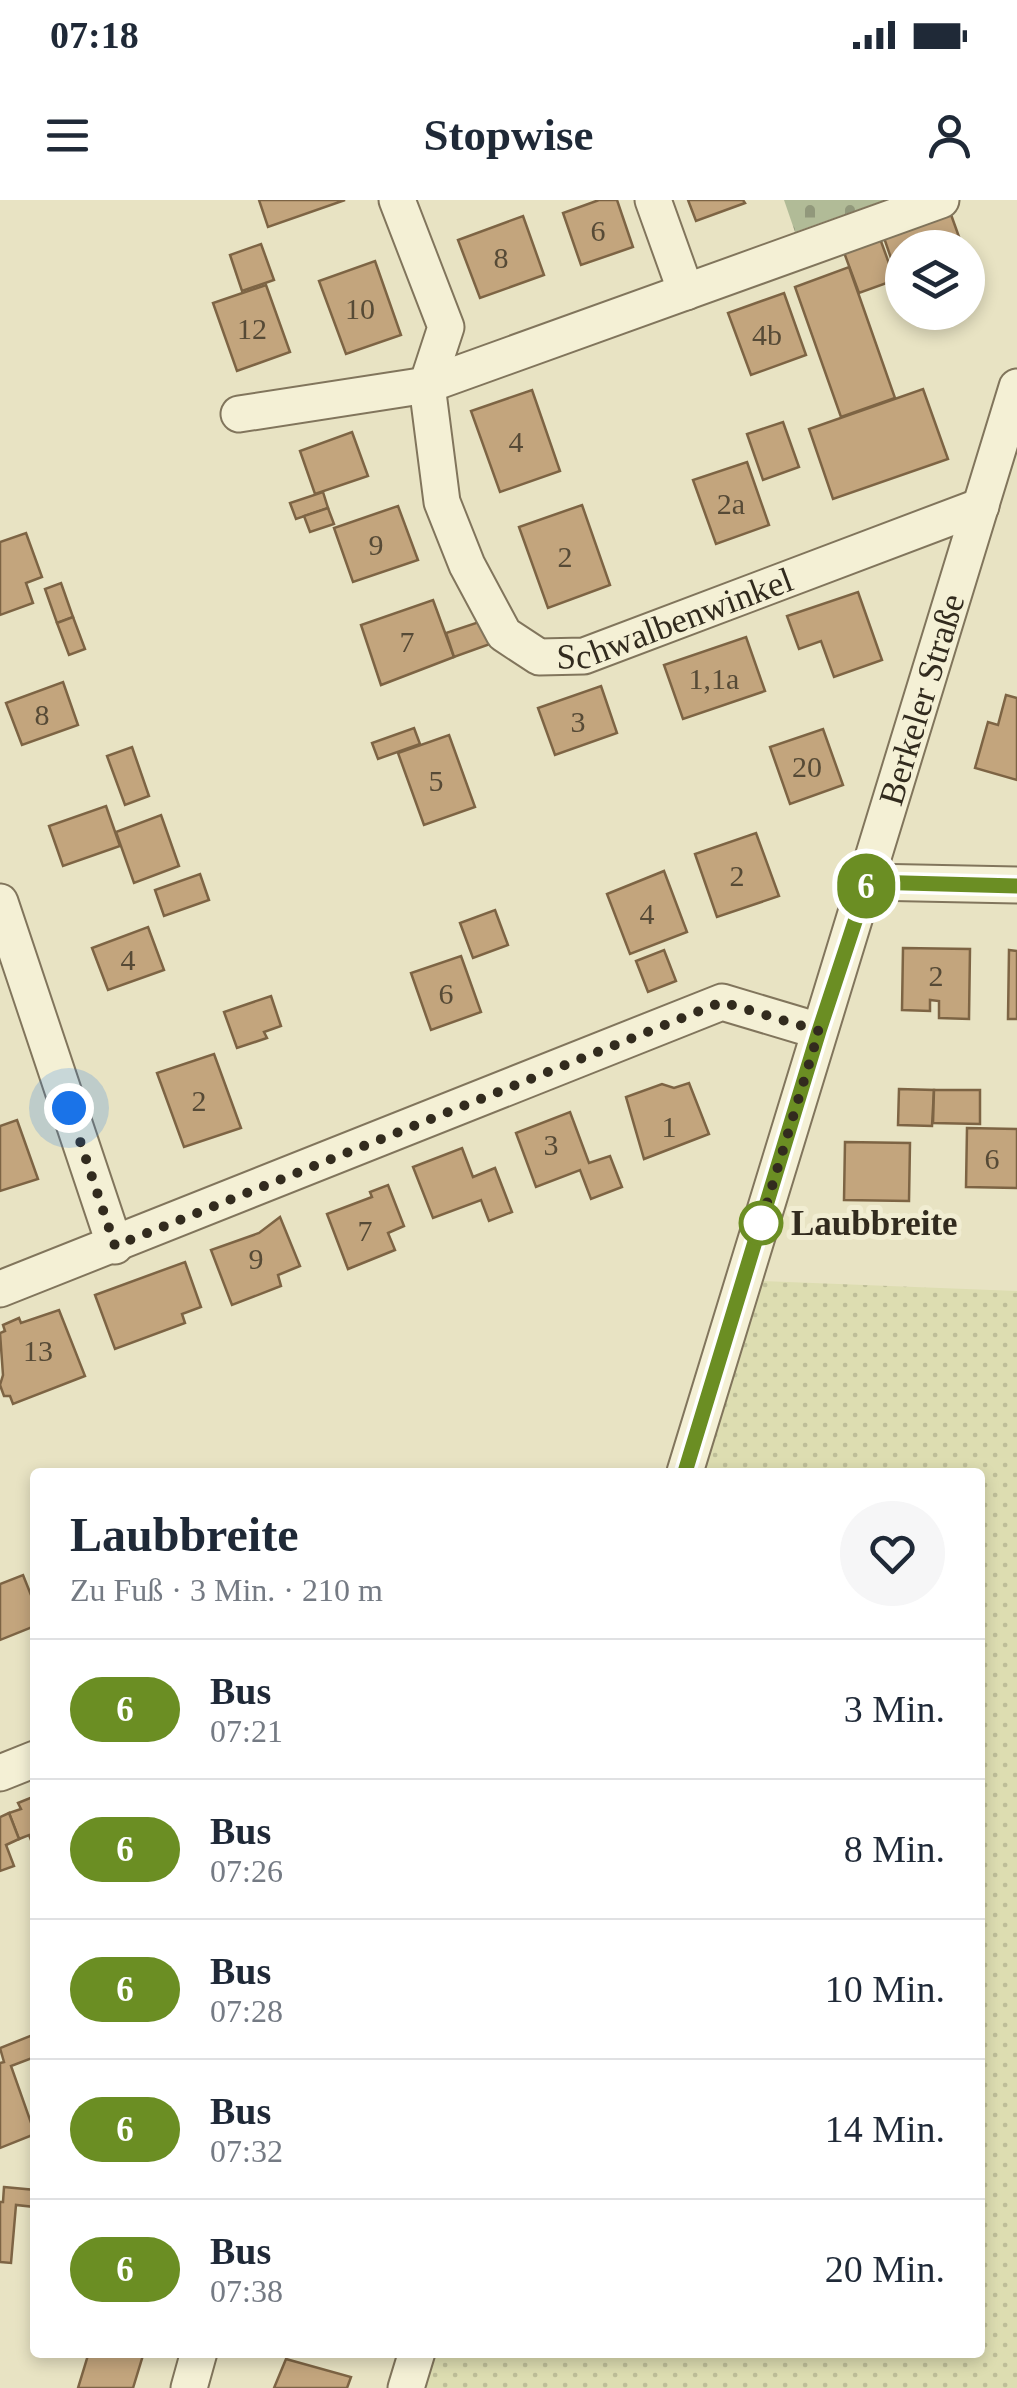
<!DOCTYPE html>
<html lang="de">
<meta charset="utf-8">
<style>
body{margin:0;font-family:Georgia,serif;background:#f6f6f7;color:#1f2937;height:100vh;display:flex;flex-direction:column;font-size:38px;white-space:nowrap}
*{box-sizing:border-box;margin:0}
p{font-size:32px;color:#747a83}
.icon{flex:none;width:55px;height:55px;fill:none;stroke:currentColor;stroke-width:2;stroke-linecap:round;stroke-linejoin:round}
.map{position:relative;flex:1;overflow:hidden}
.drawer{position:absolute;left:30px;top:1268px;width:955px;height:890px;display:flex;flex-direction:column;background:#fff;border-radius:10px;box-shadow:0 5px 15px #0003}
.drawer>*{flex:none}
.badge{padding:0 20px;border-radius:32px;font-size:35px;line-height:65px}
.controls{position:absolute;left:885px;top:30px;display:grid;gap:20px}
.controls a{display:grid;place-items:center;width:100px;height:100px;border-radius:50%;background:#fff;box-shadow:0 5px 15px #0003;font-size:50px}
.you{position:absolute;width:50px;height:50px;margin:-25px;border:8px solid #fff;border-radius:50%;background:#1a73e8;box-shadow:0 0 0 15px #1a73e833}
.map>.badge{position:absolute;translate:-50% -50%;box-shadow:0 0 0 5px #fff}
.round{display:grid;place-items:center;flex:none;width:105px;height:105px;border-radius:52px;background:#f6f6f7}
.head{display:flex;align-items:center;justify-content:space-between;height:170px;padding:0 40px}
h1{font-size:48px;font-weight:700;line-height:75px}
ul{padding:0;list-style:none}
li{display:flex;align-items:center;gap:30px;height:140px;padding:0 40px;border-top:2px solid #e0e1e3}
li div{flex:1}
li b{display:block;font-size:38px}
li em{font-style:normal}
li .badge{min-width:110px;font-weight:700;text-align:center}
.status{display:flex;justify-content:space-between;align-items:center;height:70px;padding:0 50px;background:#fff;direction:ltr}
.status svg{height:28px;fill:currentColor}
header{display:flex;justify-content:space-between;align-items:center;height:130px;padding:0 40px;background:#fff;font-size:45px;font-weight:700}
.map>svg:first-child{display:block}
</style>
<div class="status"><b>07:18</b><svg viewBox="0 0 49 12"><path d="M0 12V9h3v3zM5 12V6h3v6zM10 12V3h3v9zM15 12V0h3v12zM26 1h20v11H26zM47 4h2v5h-2z"/></svg></div>
<header><svg class="icon" aria-label="menu" viewBox="0 0 24 24"><path d="M4 6h16M4 12h16M4 18h16"/></svg>Stopwise<svg class="icon" aria-label="person" viewBox="0 0 24 24"><circle cx="12" cy="8" r="4"/><path d="M4 21q1-7 8-7t8 7"/></svg></header>
<div class="map">
<svg width="1017" height="2188" viewBox="0 0 1017 2188">
<defs>
<pattern id="farmland-dots" width="8" height="8" patternUnits="userSpaceOnUse" patternTransform="scale(2.5)"><rect width="8" height="8" fill="#ddddb1"/><path d="M2 2h.1M6 6h.1" fill="none" stroke="#bebe98" stroke-width="1.8" stroke-linecap="round"/></pattern>
<pattern id="cemetery-stones" width="16" height="16" patternUnits="userSpaceOnUse" patternTransform="scale(2.5)"><rect width="16" height="16" fill="#b1bb97"/><path d="M2 7V4a2 2 0 0 1 4 0v3zM10 15v-3a2 2 0 0 1 4 0v3z" fill="#91987b"/></pattern>
</defs>
<rect width="100%" height="100%" fill="#e8e3c3"/>
<path fill="url(#farmland-dots)" d="M760,1081L1017,1091V2188H424L434,2153L980,2152V1272H702Z"/>
<path fill="url(#cemetery-stones)" d="M784,0H885L795,32Z"/>
<g fill="#c3a57d" stroke="#7d6444" stroke-width="2.5">
<path d="M259,0H345L268,27Z"/>
<path d="M599,0H617L633,47L581,65L563,13Z"/>
<path d="M688,0H743L745,3L696,21Z"/>
<path d="M949,9L963,48H902V90L882,32Z"/>
<path d="M523,16L544,75L480,98L458,40Z"/>
<path d="M878,33L895,80L859,93L842,47Z"/>
<path d="M261,44L274,80L242,91L230,55Z"/>
<path d="M375,61L401,135L346,154L319,81Z"/>
<path d="M849,67L895,198L841,217L795,87Z"/>
<path d="M266,85L290,152L237,171L213,103Z"/>
<path d="M784,93L806,155L751,175L728,113Z"/>
<path d="M923,189L948,259L833,299L809,229Z"/>
<path d="M532,190L560,271L500,292L471,211Z"/>
<path d="M783,222L799,267L763,280L747,234Z"/>
<path d="M352,232L368,276L315,294L300,251Z"/>
<path d="M747,262L769,325L716,344L693,280Z"/>
<path d="M323,292L328,308L296,319L290,303Z"/>
<path d="M582,305L610,385L548,408L519,327Z"/>
<path d="M398,306L418,360L353,382L334,328Z"/>
<path d="M328,308L334,324L310,332L304,316Z"/>
<path d="M26,333L42,377L26,383L33,403L0,415V342Z"/>
<path d="M61,383L73,417L57,423L45,389Z"/>
<path d="M858,392L882,460L834,477L821,441L799,449L787,416Z"/>
<path d="M433,400L454,457L381,485L361,425Z"/>
<path d="M73,417L85,449L69,455L57,423Z"/>
<path d="M482,421L490,444L454,457L446,433Z"/>
<path d="M746,437L765,491L683,519L664,465Z"/>
<path d="M63,482L78,525L22,545L6,503Z"/>
<path d="M601,486L617,533L555,555L538,508Z"/>
<path d="M1006,495L1017,498V580L975,568L988,522L998,525Z"/>
<path d="M414,528L420,544L378,559L372,543Z"/>
<path d="M823,529L843,585L790,604L770,547Z"/>
<path d="M449,535L475,607L424,625L398,553Z"/>
<path d="M132,547L149,596L125,605L107,556Z"/>
<path d="M106,606L120,646L63,666L49,626Z"/>
<path d="M161,615L179,666L134,683L116,632Z"/>
<path d="M756,633L779,696L717,717L695,654Z"/>
<path d="M664,671L687,732L630,754L607,694Z"/>
<path d="M200,674L209,700L164,716L155,690Z"/>
<path d="M495,710L508,745L473,758L460,723Z"/>
<path d="M148,727L164,770L108,790L92,748Z"/>
<path d="M903,748L970,749L969,819L939,818V801L930,800V811L902,810Z"/>
<path d="M664,750L676,781L648,792L636,761Z"/>
<path d="M1009,750L1017,751V819H1008Z"/>
<path d="M461,756L481,812L431,830L411,773Z"/>
<path d="M271,796L281,826L264,832L267,838L237,848L224,812Z"/>
<path d="M214,854L241,928L184,947L157,873Z"/>
<path d="M689,883L709,934L644,959L626,897L662,884L674,888Z"/>
<path d="M899,889L934,890L932,926L898,925Z"/>
<path d="M934,890H980V924L933,923Z"/>
<path d="M570,912L589,963L610,956L622,987L591,999L580,970L536,987L516,933Z"/>
<path d="M17,920L38,979L0,991V926Z"/>
<path d="M967,928L1017,929V988L966,987Z"/>
<path d="M845,942L910,943L909,1001L844,1000Z"/>
<path d="M462,948L473,977L495,968L512,1012L489,1021L481,1000L433,1018L413,967Z"/>
<path d="M388,985L404,1026L388,1033L395,1050L348,1069L327,1014L372,997L370,992Z"/>
<path d="M280,1017L300,1066L278,1075L281,1086L232,1105L211,1050L259,1033Z"/>
<path d="M185,1062L201,1107L182,1114L185,1123L115,1149L95,1095Z"/>
<path d="M59,1110L85,1176L13,1204L10,1196H4L0,1185L3,1175L0,1133L5,1131L3,1125L19,1118L21,1123Z"/>
<path d="M23,1375L35,1405V1426L0,1440V1384Z"/>
<path d="M35,1596V1650L29,1635L19,1639L9,1613L21,1609L18,1603Z"/>
<path d="M9,1613L19,1639L6,1645L14,1666L0,1671V1617Z"/>
<path d="M35,1834V1857L11,1866L35,1934L0,1948V1863L4,1862L0,1848Z"/>
<path d="M4,1987L35,1990V2007L16,2005L11,2063L0,2062V2002H3Z"/>
<path d="M89,2152H144L133,2188H78Z"/>
<path d="M286,2159L351,2177L347,2188H274Z"/>
</g>
<g fill="none" stroke-linecap="round" stroke-linejoin="round">
<g stroke="#81755c" stroke-width="39">
<g id="minor">
<path id="s1" d="M397,0L446,127L427,185L442,302L467,365L504,434L539,457L584,456L981,306"/>
<path d="M653,0L686,92"/>
<path d="M239,214L427,185L941,0"/>
<path d="M868,682L1017,685"/>
<path d="M0,702L115,1046"/>
<path d="M0,1089L722,802L819,831"/>
<path id="s2" d="M685,1272L1017,187"/>
<path d="M0,1573L35,1559"/>
<path d="M189,2188L199,2152"/>
<path d="M406,2188L417,2152"/>
</g>
</g>
<use href="#minor" stroke="#f4f0d5" stroke-width="35"/>
</g>
<g fill="none" stroke-linecap="round" stroke-linejoin="round">
<g stroke="#fff" stroke-width="22">
<path id="line" d="M685,1272L819,831L868,682L1017,686"/>
</g>
<use href="#line" stroke="#6b8e23" stroke-width="15"/>
<path stroke="#322b1e" stroke-width="10" stroke-dasharray="0 18" d="M69,908L115,1046L722,802L819,831L760,1026L761,1023"/>
</g>
<circle fill="#fff" stroke="#6b8e23" stroke-width="5" cx="761" cy="1023" r="20"/>
<g text-anchor="middle" dominant-baseline="central" stroke-width="10" stroke-linejoin="round" paint-order="stroke">
<g font-size="30" fill="#564a36">
<text x="598" y="30">6</text>
<text x="501" y="57">8</text>
<text x="360" y="108">10</text>
<text x="252" y="128">12</text>
<text x="767" y="134">4b</text>
<text x="516" y="241">4</text>
<text x="731" y="303">2a</text>
<text x="376" y="344">9</text>
<text x="565" y="356">2</text>
<text x="407" y="441">7</text>
<text x="714" y="478">1,1a</text>
<text x="42" y="514">8</text>
<text x="578" y="521">3</text>
<text x="807" y="566">20</text>
<text x="436" y="580">5</text>
<text x="737" y="675">2</text>
<text x="647" y="713">4</text>
<text x="128" y="759">4</text>
<text x="936" y="775">2</text>
<text x="446" y="793">6</text>
<text x="199" y="900">2</text>
<text x="669" y="926">1</text>
<text x="551" y="944">3</text>
<text x="992" y="958">6</text>
<text x="365" y="1030">7</text>
<text x="256" y="1058">9</text>
<text x="38" y="1150">13</text>
</g>
<g font-size="35" fill="#322b1e" stroke="#f1edd2">
<text stroke="none"><textPath href="#s1" startOffset="645">Schwalbenwinkel</textPath></text>
<text stroke="none"><textPath href="#s2" startOffset="808">Berkeler Straße</textPath></text>
</g>
<g font-size="35" font-weight="bold" fill="#322b1e" stroke="#f1edd2" text-anchor="start">
<text x="791" y="1023">Laubbreite</text>
</g>
</g>
</svg>
<div class="controls">
<a><svg class="icon" aria-label="layers" viewBox="0 0 24 24"><path d="M12 4l9 5-9 5-9-5zM3 14l9 5 9-5"/></svg></a>
</div>
<div class="you" style="left:69px;top:908px"></div>
<b class="badge" style="left:866px;top:686px;background:#6b8e23;color:#fff">6</b>
<section class="drawer">
<div class="head"><div><h1>Laubbreite</h1><p>Zu Fuß · 3 Min. · 210 m</p></div><a class="round"><svg class="icon" aria-label="heart" viewBox="0 0 24 24"><path d="M12 20l-8-8c-3-5 5-10 8-4 3-6 11-1 8 4z"/></svg></a></div>
<ul>
<li><span class="badge" style="background:#6b8e23;color:#fff">6</span><div><b>Bus</b><p>07:21</p></div><em>3 Min.</em></li>
<li><span class="badge" style="background:#6b8e23;color:#fff">6</span><div><b>Bus</b><p>07:26</p></div><em>8 Min.</em></li>
<li><span class="badge" style="background:#6b8e23;color:#fff">6</span><div><b>Bus</b><p>07:28</p></div><em>10 Min.</em></li>
<li><span class="badge" style="background:#6b8e23;color:#fff">6</span><div><b>Bus</b><p>07:32</p></div><em>14 Min.</em></li>
<li><span class="badge" style="background:#6b8e23;color:#fff">6</span><div><b>Bus</b><p>07:38</p></div><em>20 Min.</em></li>
</ul>
</section>
</div>
